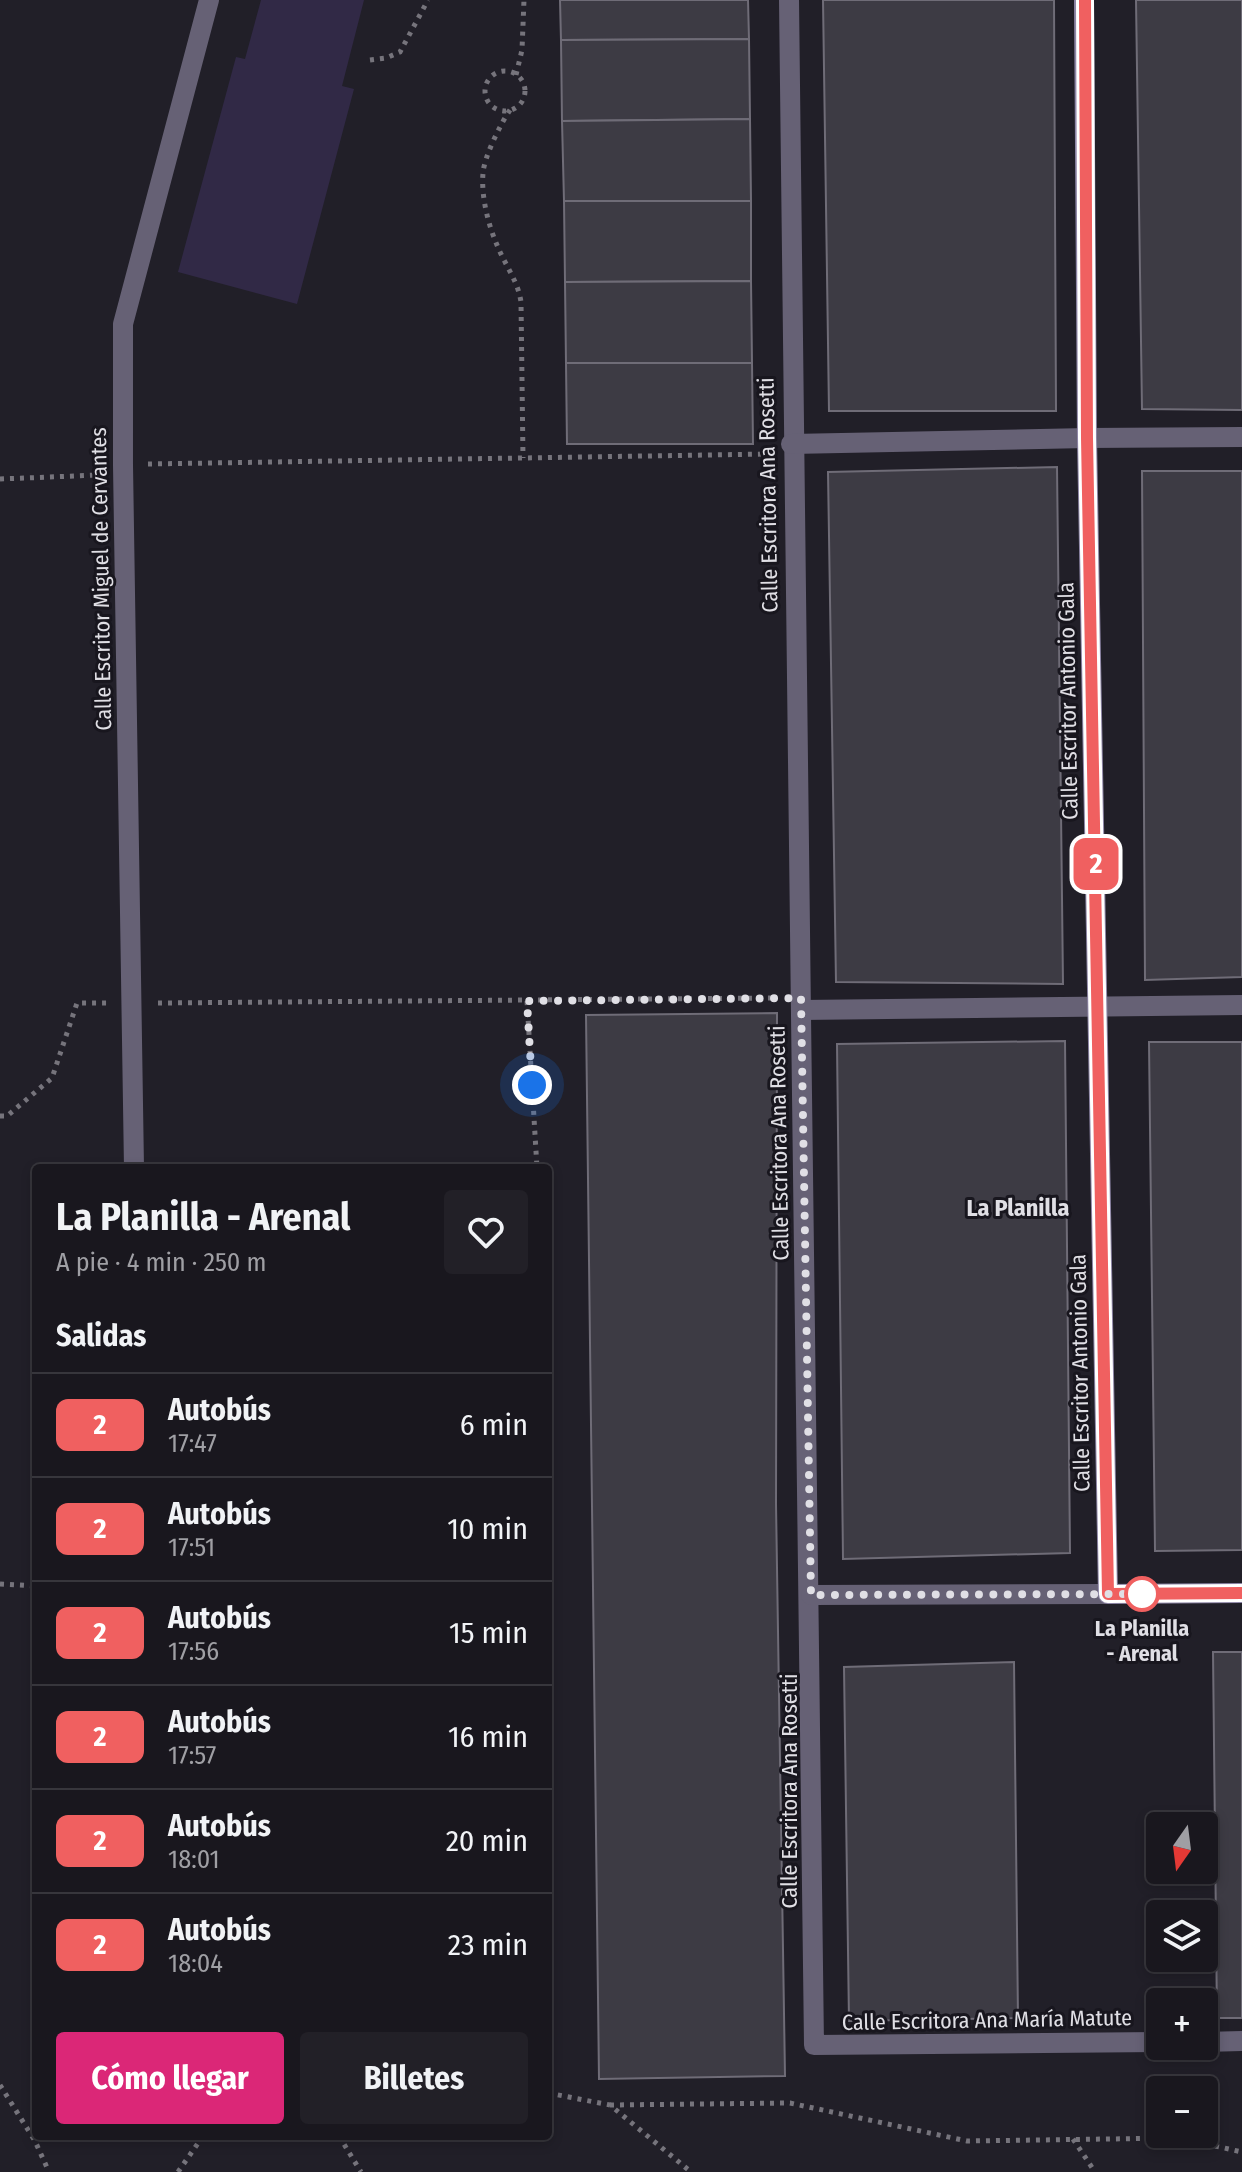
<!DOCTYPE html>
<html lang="es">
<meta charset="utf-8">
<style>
body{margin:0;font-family:"Fira Sans Condensed",sans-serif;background:#222027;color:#f1f3f6;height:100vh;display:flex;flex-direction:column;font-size:30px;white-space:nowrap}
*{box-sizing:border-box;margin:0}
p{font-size:26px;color:#9f9fa4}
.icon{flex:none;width:44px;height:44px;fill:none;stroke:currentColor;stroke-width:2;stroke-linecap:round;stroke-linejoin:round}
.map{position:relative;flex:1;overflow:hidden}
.drawer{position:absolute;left:32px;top:1164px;width:520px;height:976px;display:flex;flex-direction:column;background:#19171e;border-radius:8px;box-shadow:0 4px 12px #0003,0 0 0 2px #37363c}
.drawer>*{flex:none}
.badge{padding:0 16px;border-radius:12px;font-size:28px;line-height:52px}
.needle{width:52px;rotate:194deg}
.controls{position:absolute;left:1146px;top:1812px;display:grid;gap:16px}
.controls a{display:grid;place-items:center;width:72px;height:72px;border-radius:8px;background:#19171e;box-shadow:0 4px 12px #0003,0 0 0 2px #37363c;font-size:40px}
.you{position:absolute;width:40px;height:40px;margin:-20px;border:6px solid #fff;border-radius:50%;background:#1a73e8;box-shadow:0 0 0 12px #1a73e833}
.map>.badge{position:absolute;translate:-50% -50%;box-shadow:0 0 0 4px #fff}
h2{padding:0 24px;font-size:30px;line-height:72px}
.round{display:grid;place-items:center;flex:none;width:84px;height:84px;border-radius:8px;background:#222027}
.overview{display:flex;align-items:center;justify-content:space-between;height:136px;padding:0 24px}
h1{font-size:38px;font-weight:700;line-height:60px}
.primary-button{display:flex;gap:16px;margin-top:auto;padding:16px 24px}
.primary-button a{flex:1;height:92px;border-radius:8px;background:#db2777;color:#fff;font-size:32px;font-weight:700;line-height:92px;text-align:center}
.primary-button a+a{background:#222027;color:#f1f3f6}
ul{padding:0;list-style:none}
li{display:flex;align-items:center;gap:24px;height:104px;padding:0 24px;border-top:2px solid #37363c}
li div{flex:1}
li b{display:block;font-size:30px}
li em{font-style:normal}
li .badge{min-width:88px;font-weight:700;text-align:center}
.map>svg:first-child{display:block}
</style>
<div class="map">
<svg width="1242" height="2172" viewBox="0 0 1242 2172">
<rect width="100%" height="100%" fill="#211f28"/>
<path fill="#312946" d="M261,0H364L342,86L354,89L297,304L178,272L236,57L245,59Z"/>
<g fill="#3d3b44" stroke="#6f6c77" stroke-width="2">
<path d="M560,0H748L749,39L561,40Z"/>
<path d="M823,0H1054L1056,411H829Z"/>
<path d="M1136,0H1242V410L1142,409Z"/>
<path d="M749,39L750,119L562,121L561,40Z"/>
<path d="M750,119L751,201H564L562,121Z"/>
<path d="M564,201H751V281L565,282Z"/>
<path d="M751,281L752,363H566L565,282Z"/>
<path d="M566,363H752L753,444H567Z"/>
<path d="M1057,467L1063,984L836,982L828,472Z"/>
<path d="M1142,471H1242V977L1145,980Z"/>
<path d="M777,1013L776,1504L785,2076L599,2079L586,1015Z"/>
<path d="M1065,1041L1070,1553L843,1559L837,1044Z"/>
<path d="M1149,1042H1242V1550L1155,1551Z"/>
<path d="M1213,1652H1242V2018H1217Z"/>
<path d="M1014,1662L1018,2018L849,2021L844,1667Z"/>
</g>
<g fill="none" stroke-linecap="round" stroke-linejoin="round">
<g stroke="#76747c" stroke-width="5" stroke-dasharray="4 6" stroke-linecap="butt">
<path d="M370,60L386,58L400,52L428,0"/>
<circle cx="505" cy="91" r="20"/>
<path d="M516,75L522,50L524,0"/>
<path d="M510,110C501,123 484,157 483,173C481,196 488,224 497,245C505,265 518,281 521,302L523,458"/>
<path d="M148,464L769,454"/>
<path d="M0,479L99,475"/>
<path d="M527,1001L537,1168"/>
<path d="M158,1003L776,998"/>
<path d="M0,1116H7L52,1078L77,1003H108"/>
<path d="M0,1584L36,1586"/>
<path d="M0,2085L35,2141L49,2172"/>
<path d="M548,2093L610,2105L691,2172"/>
<path d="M610,2105L790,2103L967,2141L1179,2138L1242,2152"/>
<path d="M339,2136L361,2172"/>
<path d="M1073,2139L1095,2172"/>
<path d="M178,2172L203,2136"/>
</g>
<g stroke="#666175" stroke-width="20">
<path d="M789,0C792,682 810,1363 814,2045L1160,2042"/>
<path d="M791,444L1087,438L1242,437"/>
<path d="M801,1010L1242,1005"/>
<path d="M134,1168L123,465V324L209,0"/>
<path d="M811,1595L1108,1594"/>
<path d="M1204,2042L1242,2041"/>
</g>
<path stroke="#8e86a6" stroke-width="20" d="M1084,0L1087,438L1108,1594L1242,1593"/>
</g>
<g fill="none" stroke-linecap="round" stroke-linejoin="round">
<g stroke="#fff" stroke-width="18">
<path id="line" d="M1085,0L1087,438L1108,1594L1242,1593"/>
</g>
<use href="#line" stroke="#f06060" stroke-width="12"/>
<path stroke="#e0dfe5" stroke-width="8" stroke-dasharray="0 14.4" d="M532,1085L527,1001L801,998L811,1595L1142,1594"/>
</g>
<circle fill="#fff" stroke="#f06060" stroke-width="4" cx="1142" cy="1594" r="16"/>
<g text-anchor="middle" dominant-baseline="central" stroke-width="6" stroke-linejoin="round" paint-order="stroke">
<g font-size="22" fill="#e0dfe5" stroke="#18161e">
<text transform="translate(768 495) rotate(-91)">Calle Escritora Ana Rosetti</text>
<text transform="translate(101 579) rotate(-91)">Calle Escritor Miguel de Cervantes</text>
<text transform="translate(1068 701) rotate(-91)">Calle Escritor Antonio Gala</text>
<text transform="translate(779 1143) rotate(-91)">Calle Escritora Ana Rosetti</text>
<text transform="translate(1080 1373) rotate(-91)">Calle Escritor Antonio Gala</text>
<text transform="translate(789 1791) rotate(-90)">Calle Escritora Ana Rosetti</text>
<text transform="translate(987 2020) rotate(-1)">Calle Escritora Ana María Matute</text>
</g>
<g font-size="22" font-weight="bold" fill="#e0dfe5" stroke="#18161e">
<text x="1142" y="1628">La Planilla<tspan x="1142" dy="25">- Arenal</tspan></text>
</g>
<g font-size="24" font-weight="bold" fill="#e0dfe5" stroke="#18161e">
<text x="1018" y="1208">La Planilla</text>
</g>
</g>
</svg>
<div class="controls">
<a><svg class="needle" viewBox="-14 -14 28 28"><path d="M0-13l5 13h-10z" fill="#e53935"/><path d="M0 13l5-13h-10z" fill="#9f9fa4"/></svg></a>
<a><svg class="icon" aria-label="layers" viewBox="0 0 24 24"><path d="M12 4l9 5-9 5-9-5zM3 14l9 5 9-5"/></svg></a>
<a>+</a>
<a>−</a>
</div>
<div class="you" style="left:532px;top:1085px"></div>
<b class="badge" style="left:1096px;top:864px;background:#f06060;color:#fff">2</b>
<section class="drawer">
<div class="overview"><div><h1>La Planilla - Arenal</h1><p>A pie · 4 min · 250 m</p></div><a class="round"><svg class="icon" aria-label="heart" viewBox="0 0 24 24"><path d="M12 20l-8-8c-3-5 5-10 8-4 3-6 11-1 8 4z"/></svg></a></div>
<h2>Salidas</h2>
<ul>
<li><span class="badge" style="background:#f06060;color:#fff">2</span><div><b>Autobús</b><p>17:47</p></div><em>6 min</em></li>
<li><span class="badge" style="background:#f06060;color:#fff">2</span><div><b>Autobús</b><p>17:51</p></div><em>10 min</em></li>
<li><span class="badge" style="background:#f06060;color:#fff">2</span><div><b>Autobús</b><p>17:56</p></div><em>15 min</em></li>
<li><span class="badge" style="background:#f06060;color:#fff">2</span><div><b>Autobús</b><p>17:57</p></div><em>16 min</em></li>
<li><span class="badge" style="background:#f06060;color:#fff">2</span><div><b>Autobús</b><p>18:01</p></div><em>20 min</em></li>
<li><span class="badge" style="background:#f06060;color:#fff">2</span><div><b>Autobús</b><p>18:04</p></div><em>23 min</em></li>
</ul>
<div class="primary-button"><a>Cómo llegar</a><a>Billetes</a></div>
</section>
</div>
